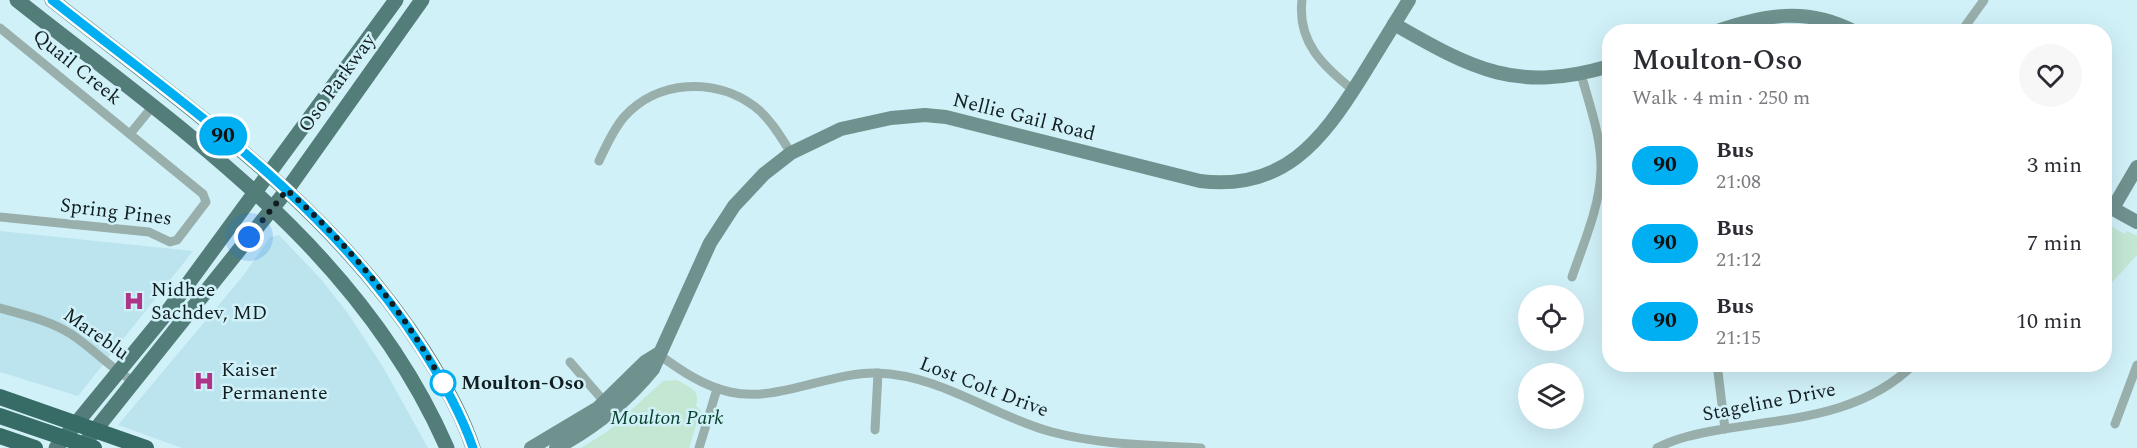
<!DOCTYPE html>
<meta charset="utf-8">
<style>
body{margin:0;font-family:Spectral,serif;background:#f7f7f7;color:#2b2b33;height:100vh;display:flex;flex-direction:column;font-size:22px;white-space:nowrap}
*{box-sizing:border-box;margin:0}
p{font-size:20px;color:#7c7c81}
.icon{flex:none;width:33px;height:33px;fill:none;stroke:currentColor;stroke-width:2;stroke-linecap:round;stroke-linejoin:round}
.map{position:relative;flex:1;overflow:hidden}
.side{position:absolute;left:1602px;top:24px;width:510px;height:348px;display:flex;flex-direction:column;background:#fff;border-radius:24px;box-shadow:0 6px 24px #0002}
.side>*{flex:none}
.badge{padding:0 12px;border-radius:20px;font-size:21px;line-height:39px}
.fabs{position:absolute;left:1518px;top:285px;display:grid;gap:12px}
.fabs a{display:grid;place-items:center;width:66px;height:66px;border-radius:50%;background:#fff;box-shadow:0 6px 24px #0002;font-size:30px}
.you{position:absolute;width:30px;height:30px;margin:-15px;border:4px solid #fff;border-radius:50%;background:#1a73e8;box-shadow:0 0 0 9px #1a73e833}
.map>.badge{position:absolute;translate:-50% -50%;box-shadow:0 0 0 3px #fff}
.round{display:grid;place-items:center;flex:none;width:63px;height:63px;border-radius:32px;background:#f7f7f7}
.summary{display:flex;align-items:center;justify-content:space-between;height:102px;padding:0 30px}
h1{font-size:28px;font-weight:600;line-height:45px}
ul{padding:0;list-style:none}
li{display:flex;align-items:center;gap:18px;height:78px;padding:0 30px}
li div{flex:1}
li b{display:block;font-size:22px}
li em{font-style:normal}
li .badge{min-width:66px;font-weight:700;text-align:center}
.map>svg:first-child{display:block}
</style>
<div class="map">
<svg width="2137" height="448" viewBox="0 0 2137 448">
<rect width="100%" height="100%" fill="#d1f1f9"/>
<g fill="#bbe4ee">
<path d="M0,231L193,251L78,396L0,372Z"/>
<path d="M279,235L320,278L347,312L383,367L428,448H182L118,425L243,276L270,237Z"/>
</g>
<g fill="#c4e7d4">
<path d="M2105,223L2125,234L2127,231L2137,236V255L2105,290Z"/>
<path d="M677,380C689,387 701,390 696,406L701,410L689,448H581L608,431L663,381Z"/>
</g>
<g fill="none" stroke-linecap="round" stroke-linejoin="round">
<g stroke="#98afac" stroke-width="9">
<path d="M1302,0C1297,42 1323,66 1353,90"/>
<path d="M0,28L203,194L206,202L177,240L170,242L149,232L0,217"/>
<path d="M1961,32L1984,0"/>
<path d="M130,134L152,107"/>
<path d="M599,161C606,146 613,130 624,117C657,80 715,77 754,106C769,117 781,137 791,153"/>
<path d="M1572,277C1584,242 1600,206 1601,170C1602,138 1589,104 1581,74"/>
<path d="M0,308C24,315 49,320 71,334C94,349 111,369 135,382"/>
<path d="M658,354C680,370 703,386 730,392C776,403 829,372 877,373C941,375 992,416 1052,432C1100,445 1152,445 1201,448"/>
<path d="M570,362L608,406"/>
<path d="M1717,364L1725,429"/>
<path d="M2115,424L2137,365"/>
<path d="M875,430L878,373"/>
<path d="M699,448L717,389"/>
<path d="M1657,448C1676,438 1696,434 1718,430C1787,418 1861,417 1914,364"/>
</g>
<g stroke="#70928e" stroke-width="14">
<path d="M1394,24C1474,70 1517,93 1610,66"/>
<path d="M1714,32C1763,15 1807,6 1855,32"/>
<path d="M2106,205L2137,222"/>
<path d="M2113,208L2137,167"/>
<path d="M531,448L598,408L645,362L658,354"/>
<path d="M556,448C594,428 626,402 653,369L710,243L734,206L764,174L791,153L841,129L891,118L925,115L946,117L1200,181C1283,191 1321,142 1361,78C1377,52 1393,26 1409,0"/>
</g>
<g stroke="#527d78" stroke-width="15">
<path d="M17,0C181,130 360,248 447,448"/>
<path d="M52,0C185,106 331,205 424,351C443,381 462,414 473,448"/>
<path d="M88,439L287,190L422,0"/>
<path d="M56,448L165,315L396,0"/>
</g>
<g stroke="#366b66" stroke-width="16">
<path d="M0,397L146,448"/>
<path d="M0,416L94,448"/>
<path d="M0,436L35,448"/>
</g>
</g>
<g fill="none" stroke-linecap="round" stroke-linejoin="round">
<g stroke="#fff" stroke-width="14">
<path id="line" d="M52,0C184,105 329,203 421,347C441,378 461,413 473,448"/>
</g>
<use href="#line" stroke="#00aff2" stroke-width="9"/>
<path stroke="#121e21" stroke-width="6" stroke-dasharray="0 10.8" d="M249,237L287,190C350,246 406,313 445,387L443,383"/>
</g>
<defs>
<g id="hospital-bare" transform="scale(1.62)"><path d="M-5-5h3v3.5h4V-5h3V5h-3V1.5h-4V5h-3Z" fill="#af3487" stroke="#d1f1f9" stroke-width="2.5" paint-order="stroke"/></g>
</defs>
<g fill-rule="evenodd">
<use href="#hospital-bare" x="134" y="301"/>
<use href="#hospital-bare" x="204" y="381"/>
</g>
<circle fill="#fff" stroke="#00aff2" stroke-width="3" cx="443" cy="383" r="12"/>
<g text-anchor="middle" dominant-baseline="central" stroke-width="5" stroke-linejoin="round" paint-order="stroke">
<g font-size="20" fill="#121e21" stroke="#d1f1f9">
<text transform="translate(77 67) rotate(39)">Quail Creek</text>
<text transform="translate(337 83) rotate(-54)">Oso Parkway</text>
<text transform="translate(1024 117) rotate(14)">Nellie Gail Road</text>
<text transform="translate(116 212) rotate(7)">Spring Pines</text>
<text transform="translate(96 334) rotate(35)">Mareblu</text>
<text transform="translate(984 387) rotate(21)">Lost Colt Drive</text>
<text transform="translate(1769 402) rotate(-11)">Stageline Drive</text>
</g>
<g font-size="20" fill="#121e21" stroke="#d1f1f9" text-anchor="start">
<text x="151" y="290">Nidhee<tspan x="151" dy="23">Sachdev, MD</tspan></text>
<text x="221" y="370">Kaiser<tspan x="221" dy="23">Permanente</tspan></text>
</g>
<g font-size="20" font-weight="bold" fill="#121e21" stroke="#d1f1f9" text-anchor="start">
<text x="461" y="383">Moulton-Oso</text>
</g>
<g font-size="20" font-style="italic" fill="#0a432d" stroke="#d1f1f9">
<text x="667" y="418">Moulton Park</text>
</g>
</g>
</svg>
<div class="fabs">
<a><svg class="icon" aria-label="locate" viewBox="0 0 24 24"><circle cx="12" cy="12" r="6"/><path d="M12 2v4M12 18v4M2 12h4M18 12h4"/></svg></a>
<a><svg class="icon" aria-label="layers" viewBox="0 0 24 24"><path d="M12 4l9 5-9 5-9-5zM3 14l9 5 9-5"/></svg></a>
</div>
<div class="you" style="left:249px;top:237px"></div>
<b class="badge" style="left:223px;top:136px;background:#00aff2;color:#111">90</b>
<section class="side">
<div class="summary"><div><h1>Moulton-Oso</h1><p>Walk · 4 min · 250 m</p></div><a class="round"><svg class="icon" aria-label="heart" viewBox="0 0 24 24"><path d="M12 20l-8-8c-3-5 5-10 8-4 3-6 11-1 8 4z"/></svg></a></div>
<ul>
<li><span class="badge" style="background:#00aff2;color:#111">90</span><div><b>Bus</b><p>21:08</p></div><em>3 min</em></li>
<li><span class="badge" style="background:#00aff2;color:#111">90</span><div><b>Bus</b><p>21:12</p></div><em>7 min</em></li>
<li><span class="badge" style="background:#00aff2;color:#111">90</span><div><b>Bus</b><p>21:15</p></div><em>10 min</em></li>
</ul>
</section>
</div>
